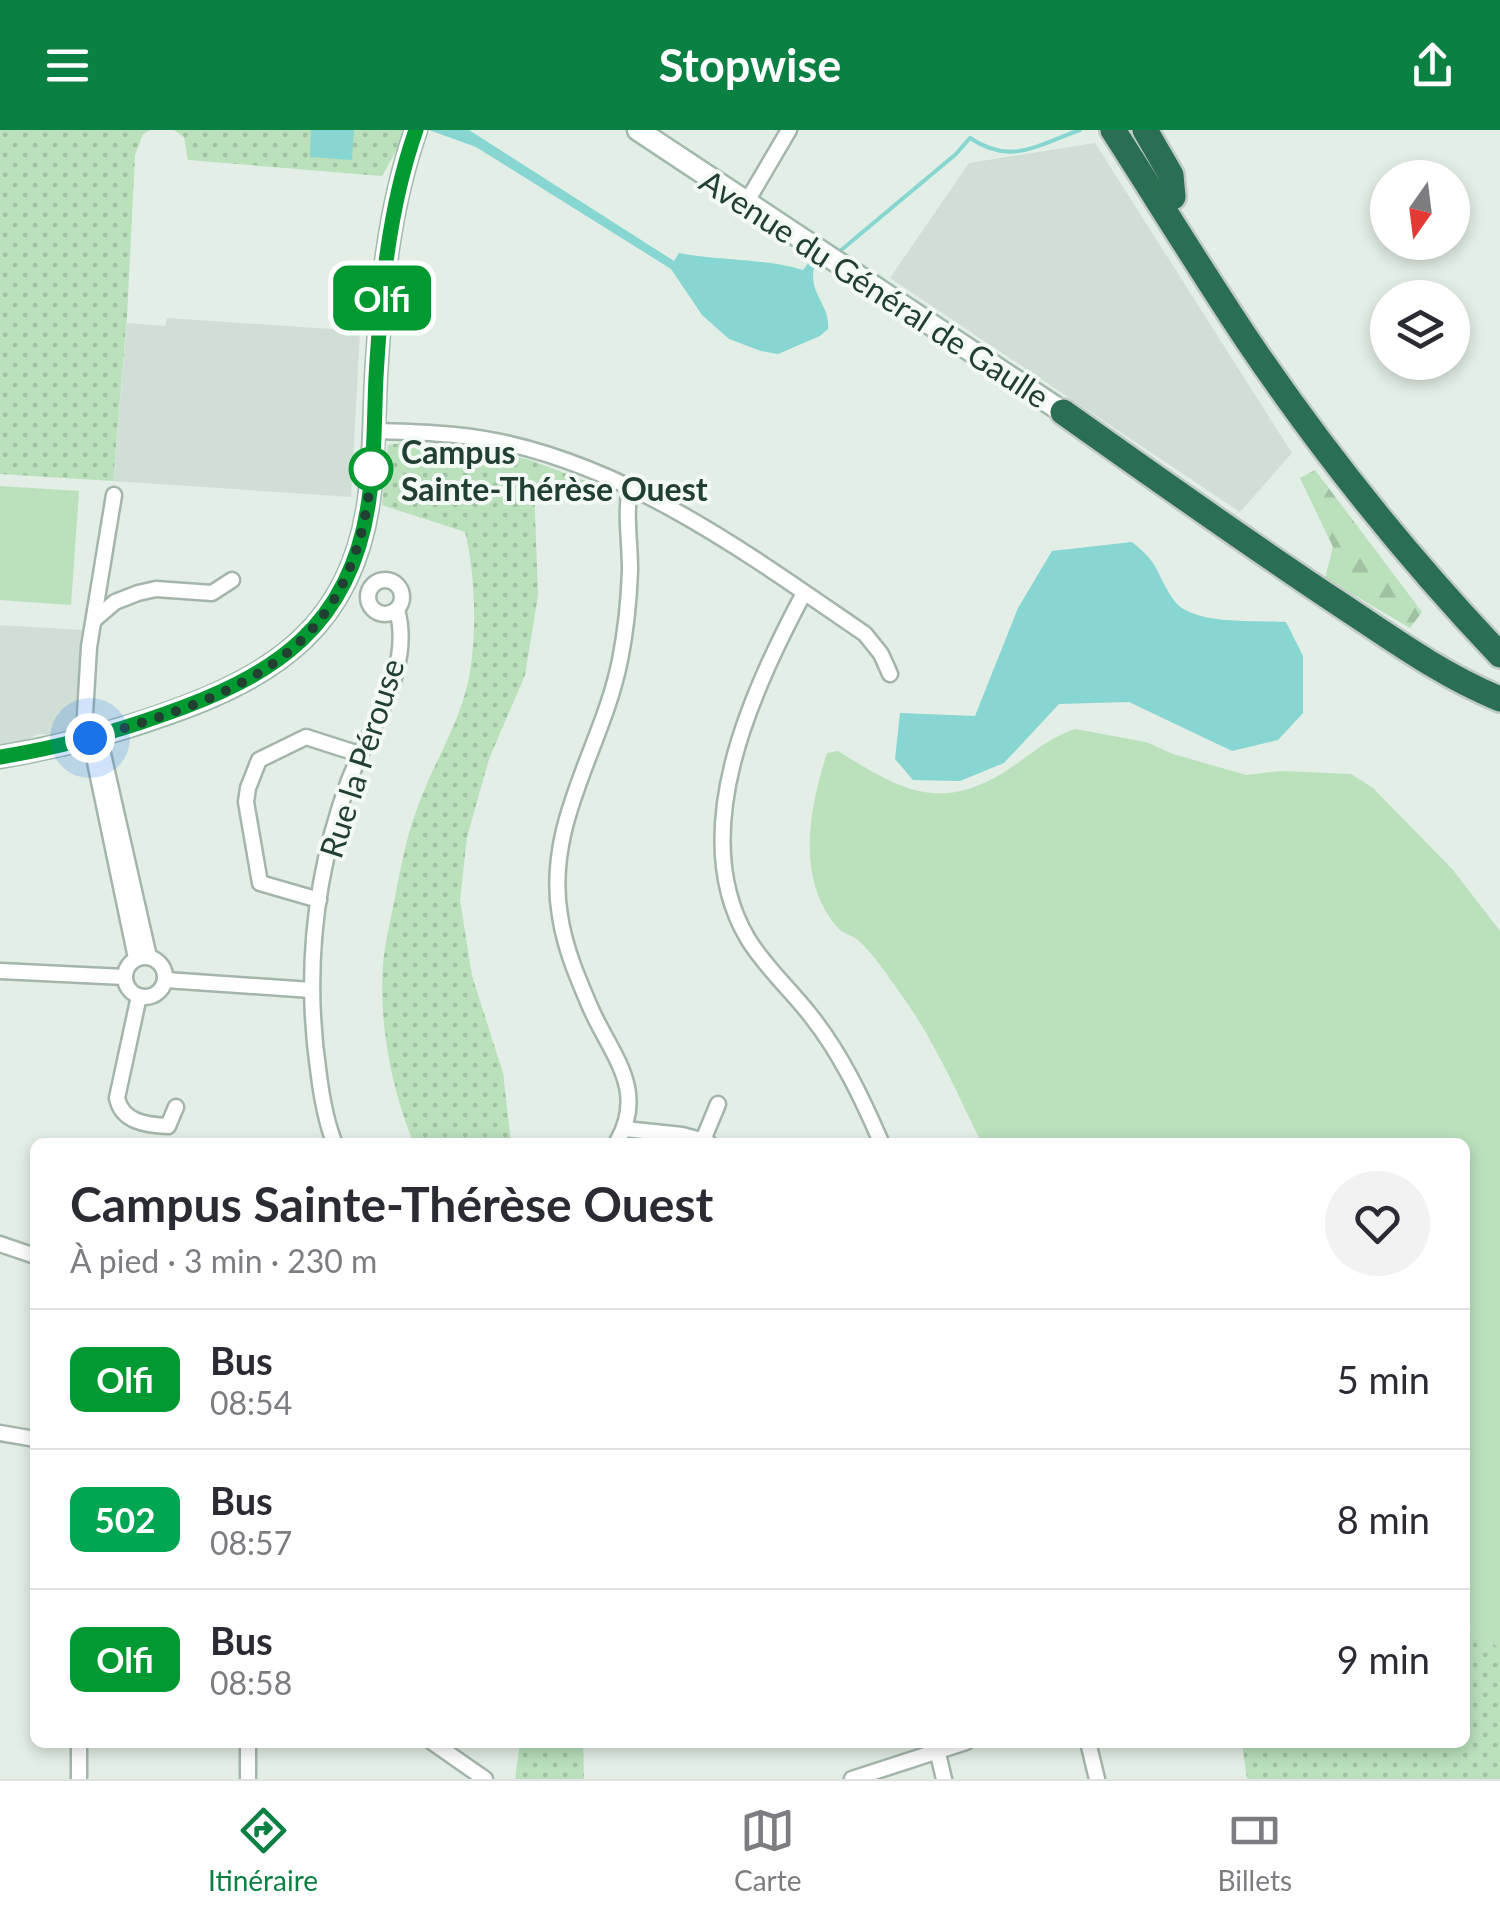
<!DOCTYPE html>
<html lang="fr">
<meta charset="utf-8">
<style>
body{margin:0;font-family:Lato,sans-serif;background:#f2f2f3;color:#2b2b33;height:100vh;display:flex;flex-direction:column;font-size:38px;white-space:nowrap}
*{box-sizing:border-box;margin:0}
p{font-size:32px;color:#7c7c81}
.icon{flex:none;width:55px;height:55px;fill:none;stroke:currentColor;stroke-width:2;stroke-linecap:round;stroke-linejoin:round}
.map{position:relative;flex:1;overflow:hidden}
.drawer{position:absolute;left:30px;top:1008px;width:1440px;height:610px;display:flex;flex-direction:column;background:#fff;border-radius:15px;box-shadow:0 5px 15px #0003}
.drawer>*{flex:none}
.badge{padding:0 20px;border-radius:15px;font-size:35px;line-height:65px}
.needle{width:65px;rotate:194deg}
.controls{position:absolute;left:1370px;top:30px;display:grid;gap:20px}
.controls a{display:grid;place-items:center;width:100px;height:100px;border-radius:50%;background:#fff;box-shadow:0 5px 15px #0003;font-size:50px}
.you{position:absolute;width:50px;height:50px;margin:-25px;border:8px solid #fff;border-radius:50%;background:#1a73e8;box-shadow:0 0 0 15px #1a73e833}
.map>.badge{position:absolute;translate:-50% -50%;box-shadow:0 0 0 5px #fff}
.round{display:grid;place-items:center;flex:none;width:105px;height:105px;border-radius:52px;background:#f2f2f3}
.headline{display:flex;align-items:center;justify-content:space-between;height:170px;padding:0 40px}
h1{font-size:48px;font-weight:700;line-height:75px}
ul{padding:0;list-style:none}
li{display:flex;align-items:center;gap:30px;height:140px;padding:0 40px;border-top:2px solid #e1e1e2}
li div{flex:1}
li b{display:block;font-size:38px}
li em{font-style:normal}
li .badge{min-width:110px;font-weight:700;text-align:center}
header{display:flex;justify-content:space-between;align-items:center;height:130px;padding:0 40px;background:#0b8043;color:#fff;font-size:45px;font-weight:700}
.tab-bar{display:flex;justify-content:space-around;align-items:center;height:140px;border-top:2px solid #e1e1e2;background:#fff;font-size:28px;color:#7c7c81}
.tab-bar a{display:grid;justify-items:center;gap:5px}
.tab-bar .on{color:#0b8043}
.map>svg:first-child{display:block}
</style>
<header><svg class="icon" aria-label="menu" viewBox="0 0 24 24"><path d="M4 6h16M4 12h16M4 18h16"/></svg>Stopwise<svg class="icon" aria-label="share" viewBox="0 0 24 24"><path d="M12 15V3M7 8l5-5 5 5M5 13v7h14v-7"/></svg></header>
<div class="map">
<svg width="1500" height="1649" viewBox="0 0 1500 1649">
<defs>
<pattern id="grass-dots" width="8" height="8" patternUnits="userSpaceOnUse" patternTransform="scale(2.5)"><rect width="8" height="8" fill="#bae0bc"/><path d="M2 2h.1M6 6h.1" fill="none" stroke="#a0c1a2" stroke-width="1.8" stroke-linecap="round"/></pattern>
<pattern id="forest-firs" width="22" height="20" patternUnits="userSpaceOnUse" patternTransform="scale(2.5)"><rect width="22" height="20" fill="#bae0bc"/><path d="M5 1l3.5 6h-7zM16 11l3.5 6h-7z" fill="#a0c1a2"/></pattern>
</defs>
<rect width="100%" height="100%" fill="#e2eee6"/>
<g fill="#d0ded5">
<path d="M1095,13L1292,323L1240,382L890,148L969,33Z"/>
<path d="M167,188L360,201L351,367L113,351L127,193L165,196Z"/>
<path d="M0,495L82,500L74,600L58,605L37,604L24,612L0,617Z"/>
</g>
<g fill="url(#grass-dots)">
<path d="M0,0H150L143,4L135,25L127,186L113,351L0,344Z"/>
<path d="M174,0H408L382,46L188,30L184,7Z"/>
<path d="M407,312L498,322L530,330L604,358L603,372L551,352L534,356L538,465L525,545L489,629L467,707L460,770L472,846L503,943L511,1012H413C391,956 379,895 383,834C385,812 391,789 395,767C401,738 406,707 417,679C431,638 455,602 466,560C478,517 476,444 465,402L382,375L388,315Z"/>
<path d="M1465,1497L1500,1518V1649H1247L1242,1613L1465,1612Z"/>
<path d="M520,1613H583L584,1649H515Z"/>
</g>
<path fill="url(#forest-firs)" d="M1315,340L1422,482L1410,498L1325,448L1333,417L1300,348Z"/>
<g fill="#bae0bc">
<path d="M0,356L79,361L71,475L0,470Z"/>
<path d="M1075,599L1146,612L1173,624L1246,645L1281,641L1351,644L1373,658L1453,740L1500,801V1518L1465,1497V1012H981C958,965 936,914 905,870C891,851 876,826 858,810C852,805 844,804 839,799C795,750 809,680 827,623L838,621C895,656 936,684 1003,643C1027,628 1047,608 1075,599Z"/>
</g>
<g fill="#87d6d2">
<path d="M311,0H354L352,30L310,27Z"/>
<path d="M429,0H469L674,131L679,123C720,131 763,128 803,140L809,132L815,135C806,162 831,175 828,199L820,206L778,224L761,221L729,209L702,185L671,139L476,17Z"/>
<path d="M1132,412C1161,435 1155,442 1173,469C1190,496 1256,490 1286,492L1303,526V583L1278,610L1232,621L1129,572L1059,574L1004,633L960,651L913,650L895,629L900,583L975,586L1018,478L1052,421Z"/>
</g>
<g fill="none" stroke-linecap="round" stroke-linejoin="round">
<path stroke="#87d6d2" stroke-width="4" d="M840,121L956,24L970,8C1012,36 1036,15 1080,0"/>
<g stroke="#a4b6ac" stroke-width="19">
<g id="street">
<path d="M746,73L789,0"/>
<path d="M374,301C414,302 456,303 496,311C634,339 751,426 865,504L881,524L890,544"/>
<circle cx="385" cy="467" r="17"/>
<path d="M804,463C752,560 685,704 748,809C765,837 791,860 811,886C841,924 862,968 881,1012"/>
<path d="M94,490L115,472L138,463L156,459L212,463L232,450"/>
<path d="M90,608L84,601L89,517L114,365"/>
<path d="M319,770L260,753L246,672L248,658L259,630L306,607L359,624"/>
<circle cx="145" cy="847" r="20"/>
<path d="M136,828L90,608L103,624L149,827"/>
<path d="M0,841L125,847"/>
<path d="M166,850L311,860"/>
<path d="M139,866L117,968C122,992 146,995 168,996L176,977"/>
<path d="M625,999L682,1005L708,1012"/>
<path d="M703,1010L718,974"/>
<path d="M334,1012C326,991 322,969 319,946C304,846 314,747 348,653C368,599 414,540 397,480"/>
<path d="M617,1012C647,960 612,926 591,879C578,849 565,819 560,786C544,693 603,617 620,530C626,500 629,470 630,440C630,411 625,385 630,356"/>
<path d="M0,1114L35,1126"/>
<path d="M0,1303L35,1309"/>
<path d="M432,1612L485,1649"/>
<path d="M1088,1612L1097,1649"/>
<path d="M938,1624L944,1649"/>
<path d="M79,1649V1612"/>
<path d="M248,1649V1612"/>
<path d="M852,1649L966,1612"/>
</g>
</g>
<g stroke="#a0baac" stroke-width="25">
<g id="secondary">
<path d="M638,0L1063,282"/>
<path d="M0,627C58,617 114,603 169,583C279,544 353,492 369,369C374,329 374,288 376,247C381,163 388,80 416,0"/>
</g>
</g>
<g stroke="#c1cac5" stroke-width="30">
<g id="highway">
<path d="M1113,0C1158,70 1202,142 1248,211C1323,322 1408,428 1500,525"/>
<path d="M1145,0L1171,45L1173,67"/>
<path d="M1063,282C1153,346 1243,410 1335,471C1388,506 1441,545 1500,569"/>
</g>
</g>
<use href="#street" stroke="#fff" stroke-width="14"/>
<use href="#secondary" stroke="#fff" stroke-width="20"/>
<use href="#highway" stroke="#2a6f53" stroke-width="25"/>
</g>
<g fill="none" stroke-linecap="round" stroke-linejoin="round">
<g stroke="#fff" stroke-width="22">
<path id="line" d="M0,627C56,618 109,604 162,585C275,546 352,496 369,369C375,329 374,288 376,247C381,163 388,80 416,0"/>
</g>
<use href="#line" stroke="#019a32" stroke-width="15"/>
<path stroke="#214031" stroke-width="10" stroke-dasharray="0 18" d="M90,608C253,562 361,518 372,330L371,339"/>
</g>
<circle fill="#fff" stroke="#019a32" stroke-width="5" cx="371" cy="339" r="20"/>
<g text-anchor="middle" dominant-baseline="central" stroke-width="8" stroke-linejoin="round" paint-order="stroke">
<g font-size="32" fill="#214031" stroke="#f3faf5">
<text transform="translate(875 158) rotate(33)">Avenue du Général de Gaulle</text>
<text transform="translate(361 628) rotate(-72)">Rue la Pérouse</text>
</g>
<g font-size="32" font-weight="bold" fill="#214031" stroke="#f3faf5" text-anchor="start">
<text x="401" y="321">Campus<tspan x="401" dy="37">Sainte-Thérèse Ouest</tspan></text>
</g>
</g>
</svg>
<div class="controls">
<a><svg class="needle" viewBox="-14 -14 28 28"><path d="M0-13l5 13h-10z" fill="#e53935"/><path d="M0 13l5-13h-10z" fill="#7c7c81"/></svg></a>
<a><svg class="icon" aria-label="layers" viewBox="0 0 24 24"><path d="M12 4l9 5-9 5-9-5zM3 14l9 5 9-5"/></svg></a>
</div>
<div class="you" style="left:90px;top:608px"></div>
<b class="badge" style="left:382px;top:168px;background:#019a32;color:#fff">Olfi</b>
<section class="drawer">
<div class="headline"><div><h1>Campus Sainte-Thérèse Ouest</h1><p>À pied · 3 min · 230 m</p></div><a class="round"><svg class="icon" aria-label="heart" viewBox="0 0 24 24"><path d="M12 20l-8-8c-3-5 5-10 8-4 3-6 11-1 8 4z"/></svg></a></div>
<ul>
<li><span class="badge" style="background:#019a32;color:#fff">Olfi</span><div><b>Bus</b><p>08:54</p></div><em>5 min</em></li>
<li><span class="badge" style="background:#00a651;color:#fff">502</span><div><b>Bus</b><p>08:57</p></div><em>8 min</em></li>
<li><span class="badge" style="background:#019a32;color:#fff">Olfi</span><div><b>Bus</b><p>08:58</p></div><em>9 min</em></li>
</ul>
</section>
</div>
<nav class="tab-bar">
<a class="on"><svg class="icon" aria-label="directions" viewBox="0 0 24 24"><path d="M12 3l9 9-9 9-9-9zM9 14v-3h6M13 9l2 2-2 2"/></svg>Itinéraire</a>
<a><svg class="icon" aria-label="map" viewBox="0 0 24 24"><path d="M3 6l6-2 6 2 6-2v14l-6 2-6-2-6 2zM9 4v14M15 6v14"/></svg>Carte</a>
<a><svg class="icon" aria-label="tickets" viewBox="0 0 24 24"><path d="M3 7h18v10H3zM15 7v10"/></svg>Billets</a>
</nav>
